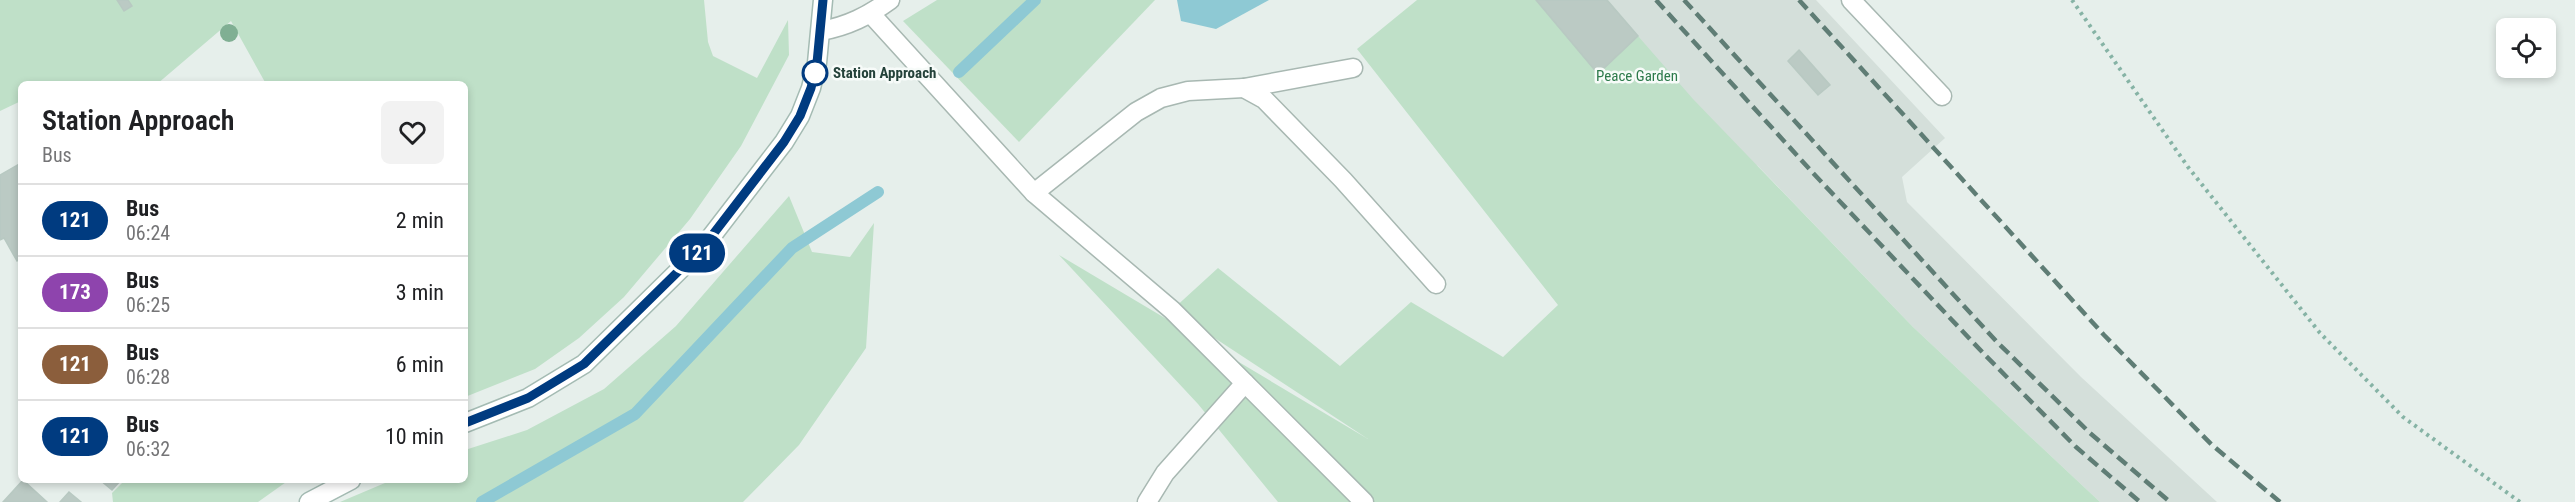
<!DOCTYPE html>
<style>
body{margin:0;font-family:"Roboto Condensed",sans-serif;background:#f2f2f2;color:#202124;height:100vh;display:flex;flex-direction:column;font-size:22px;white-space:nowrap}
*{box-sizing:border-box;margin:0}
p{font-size:20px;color:#757577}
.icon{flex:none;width:33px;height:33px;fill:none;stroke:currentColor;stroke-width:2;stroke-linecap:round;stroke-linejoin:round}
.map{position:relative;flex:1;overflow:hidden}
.details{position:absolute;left:18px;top:81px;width:450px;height:402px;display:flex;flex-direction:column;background:#fff;border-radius:9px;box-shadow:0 3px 9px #0003}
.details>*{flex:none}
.badge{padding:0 12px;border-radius:20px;font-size:21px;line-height:39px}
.fabs{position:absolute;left:2496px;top:18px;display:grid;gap:12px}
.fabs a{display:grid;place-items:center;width:60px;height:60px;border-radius:9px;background:#fff;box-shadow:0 3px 9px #0003;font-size:30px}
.map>.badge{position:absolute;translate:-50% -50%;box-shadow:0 0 0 3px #fff}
.round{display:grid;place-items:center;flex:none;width:63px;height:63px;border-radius:9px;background:#f2f2f2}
.headline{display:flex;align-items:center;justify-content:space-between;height:102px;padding:0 24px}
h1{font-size:28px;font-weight:600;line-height:45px}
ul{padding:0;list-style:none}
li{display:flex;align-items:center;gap:18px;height:72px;padding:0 24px;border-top:2px solid #e0e0e0}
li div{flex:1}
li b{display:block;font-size:22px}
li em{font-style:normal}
li .badge{min-width:66px;font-weight:700;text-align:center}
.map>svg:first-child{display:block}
</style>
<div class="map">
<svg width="2575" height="502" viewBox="0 0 2575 502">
<rect width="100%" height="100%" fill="#e6efeb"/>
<path fill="#d4dfda" d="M1536,0H1816L1945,138L1902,177L1907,202L2081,377L2217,502H2100L1913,327L1758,166L1598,74Z"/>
<g fill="#bfe0c8">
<path d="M0,0H704L708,42L713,56L757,78L788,20L789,55L741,146L690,219L624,297L579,338L535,369L465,397V84H266L231,21L157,84H21V101L0,111Z"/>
<path d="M937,0H1155L1019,142L903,21Z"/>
<path d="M1417,0H1536L1598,73L1638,36L1693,99L1913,327L2100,502H1278L1198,404L1059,255L1368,439L1172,310L1218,268L1340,366L1411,302L1503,357L1558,305L1357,49Z"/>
<path d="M789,196L812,252L850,257L874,223L866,348L799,445L743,502H340L392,480H465V450L527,430L604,389L676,326Z"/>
<path d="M125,480H289L258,502H113L112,493Z"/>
</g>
<path fill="#8ec9d4" d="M1177,0H1269L1216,29L1181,21Z"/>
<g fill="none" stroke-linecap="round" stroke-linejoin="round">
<g stroke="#8ec9d4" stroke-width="12">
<path d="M959,72L1035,0"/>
<path d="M482,502L635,414L792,248L878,192"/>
</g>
</g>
<g fill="#bbcac4" stroke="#b8c9c2" stroke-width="1.5">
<path d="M117,0H128L132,6L124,11Z"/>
<path d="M1536,0H1607L1638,36L1598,74Z"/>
<path d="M1799,50L1830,85L1818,95L1788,61Z"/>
<path d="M21,163V258L17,261L4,238L0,240V175Z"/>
<path d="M23,480L47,502H3Z"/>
<path d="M100,480H121L112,490Z"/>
<path d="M69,492L81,502H60Z"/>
</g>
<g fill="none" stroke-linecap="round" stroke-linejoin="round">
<g stroke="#a8b8b2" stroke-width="21">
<g id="lane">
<path d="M1851,0L1942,96"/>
<path d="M871,14L1034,193L1172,310L1364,502"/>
<path d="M821,31C848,26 868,16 890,0"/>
<path d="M1244,88L1264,99L1343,180L1436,284"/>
<path d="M1034,193L1136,112L1161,98L1188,91L1244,88L1353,68"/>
<path d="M1147,502L1165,473L1245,383"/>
</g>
</g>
<g stroke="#a4bbb3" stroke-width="21">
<g id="secondary">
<path d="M465,423L528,398L584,364L704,246L784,142L800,116L811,88L817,63L823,0"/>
<path d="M309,502L351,480"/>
</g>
</g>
<path stroke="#86b3a5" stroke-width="4" stroke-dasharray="3 4.5" stroke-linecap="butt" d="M2072,0L2188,167L2320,333L2403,417L2520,502"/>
<use href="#lane" stroke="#fff" stroke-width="18"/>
<use href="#secondary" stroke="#fff" stroke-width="18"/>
<g stroke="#5f7d75" stroke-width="4.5" stroke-dasharray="12 6" stroke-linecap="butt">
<path d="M1656,0L1813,173L1985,355L2076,447L2140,502"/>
<path d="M1684,0L1996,341L2090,433L2170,502"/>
<path d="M1799,0L2104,335L2212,445L2280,502"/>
</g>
</g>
<circle fill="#80af93" cx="229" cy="33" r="9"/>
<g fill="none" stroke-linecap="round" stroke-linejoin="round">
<g stroke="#fff" stroke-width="14">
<path id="line" d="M465,423L528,398L584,364L704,246L784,142L800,116L811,88L817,63L823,0"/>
</g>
<use href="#line" stroke="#003b80" stroke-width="9"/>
</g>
<circle fill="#fff" stroke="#003b80" stroke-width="3" cx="815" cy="73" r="12"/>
<g text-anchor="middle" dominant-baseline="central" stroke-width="5" stroke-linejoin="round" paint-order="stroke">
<g font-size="15" font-weight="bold" fill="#24423a" stroke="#f7fbf9" text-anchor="start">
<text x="833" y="73">Station Approach</text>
</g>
<g font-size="15" fill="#2d7a4b" stroke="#f7fbf9">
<text x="1637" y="76">Peace Garden</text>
</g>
</g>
</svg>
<div class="fabs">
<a><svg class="icon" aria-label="locate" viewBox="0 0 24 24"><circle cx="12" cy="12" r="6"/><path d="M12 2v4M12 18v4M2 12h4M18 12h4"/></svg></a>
</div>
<b class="badge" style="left:697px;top:253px;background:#003b80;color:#fff">121</b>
<section class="details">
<div class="headline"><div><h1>Station Approach</h1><p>Bus</p></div><a class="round"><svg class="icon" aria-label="heart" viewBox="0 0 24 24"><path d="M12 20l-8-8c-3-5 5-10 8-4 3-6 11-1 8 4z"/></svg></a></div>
<ul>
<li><span class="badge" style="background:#003b80;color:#fff">121</span><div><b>Bus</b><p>06:24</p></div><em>2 min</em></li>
<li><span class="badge" style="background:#8e44ad;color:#fff">173</span><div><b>Bus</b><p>06:25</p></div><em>3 min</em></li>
<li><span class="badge" style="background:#8b5e3c;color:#fff">121</span><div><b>Bus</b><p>06:28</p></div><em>6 min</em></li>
<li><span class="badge" style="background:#003b80;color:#fff">121</span><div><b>Bus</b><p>06:32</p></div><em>10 min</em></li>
</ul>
</section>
</div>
